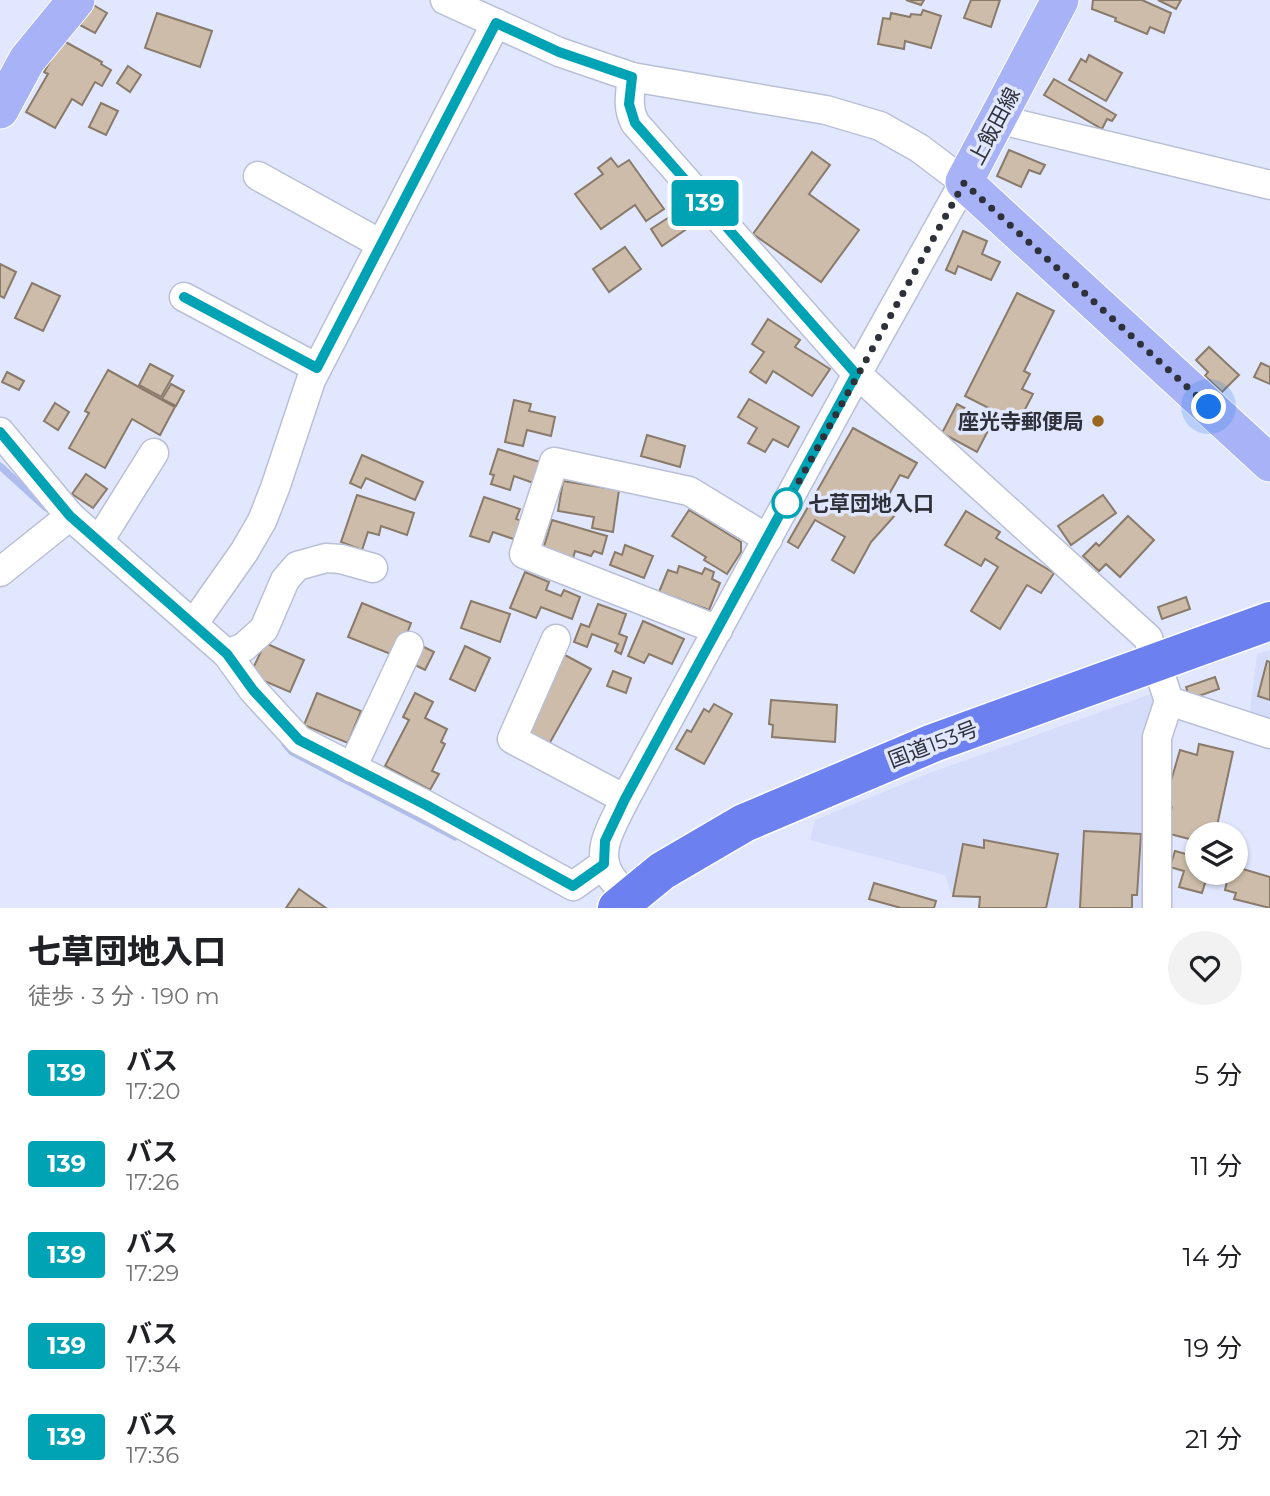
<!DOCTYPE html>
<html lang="ja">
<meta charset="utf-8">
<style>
body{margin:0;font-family:Montserrat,"Noto Sans JP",sans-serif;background:#f2f2f2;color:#202124;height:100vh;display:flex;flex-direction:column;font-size:26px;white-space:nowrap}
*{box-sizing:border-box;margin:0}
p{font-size:23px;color:#757577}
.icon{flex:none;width:38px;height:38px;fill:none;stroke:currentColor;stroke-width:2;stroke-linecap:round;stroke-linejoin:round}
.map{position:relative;height:908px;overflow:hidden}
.drawer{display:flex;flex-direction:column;background:#fff;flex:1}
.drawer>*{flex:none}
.badge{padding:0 14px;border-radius:5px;font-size:24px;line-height:46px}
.fabs{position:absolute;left:1185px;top:822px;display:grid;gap:14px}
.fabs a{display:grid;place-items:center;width:63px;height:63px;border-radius:50%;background:#fff;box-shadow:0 2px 5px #0004;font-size:35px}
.you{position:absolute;width:35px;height:35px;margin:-18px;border:5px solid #fff;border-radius:50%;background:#1a73e8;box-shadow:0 0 0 10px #1a73e833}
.map>.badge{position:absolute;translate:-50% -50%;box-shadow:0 0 0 4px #fff}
.round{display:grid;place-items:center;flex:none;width:74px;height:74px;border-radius:37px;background:#f2f2f2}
.summary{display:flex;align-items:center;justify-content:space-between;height:119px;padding:0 28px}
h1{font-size:33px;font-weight:800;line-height:52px}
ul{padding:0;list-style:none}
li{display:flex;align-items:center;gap:21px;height:91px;padding:0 28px}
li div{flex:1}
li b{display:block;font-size:26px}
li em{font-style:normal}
li .badge{min-width:77px;font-weight:700;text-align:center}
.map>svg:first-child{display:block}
</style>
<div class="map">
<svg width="1270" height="908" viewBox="0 0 1270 908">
<rect width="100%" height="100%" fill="#e1e7fe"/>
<g fill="#d5ddfb">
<path d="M1270,650V727L1249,720L1257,654Z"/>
<path d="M1156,692L1147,908H979L980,897L951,894L945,875L810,840L815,820L927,774Z"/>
</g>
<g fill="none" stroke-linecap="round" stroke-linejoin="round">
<g stroke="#aebcef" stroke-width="7">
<path d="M0,466L46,508"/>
<path d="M285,744L292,752L455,837"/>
</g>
</g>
<g fill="#ccbca9" stroke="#897a69" stroke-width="2">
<path d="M906,0H924L921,5Z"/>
<path d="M971,0H1000L991,27L964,18Z"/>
<path d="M1093,0H1142L1171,13L1164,33L1150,27L1147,34L1115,21L1116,18L1092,9Z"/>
<path d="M1158,0H1181L1176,9Z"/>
<path d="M90,3L107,13L95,33L78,24Z"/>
<path d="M923,10L941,16L931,48L905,41L904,49L878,44L883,18L890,19L891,13L910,17L911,14L921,15Z"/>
<path d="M157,13L212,31L200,67L145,48Z"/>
<path d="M62,40L102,62L101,64L111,70L102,86L95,82L82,105L72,99L55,128L26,112L48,74L44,72Z"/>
<path d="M1089,55L1122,73L1106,101L1069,80L1081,59L1086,62Z"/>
<path d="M128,66L141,75L130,92L117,83Z"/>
<path d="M1054,79L1116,115L1112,121L1107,119L1102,129L1044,95Z"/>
<path d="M101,103L118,111L106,135L89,127Z"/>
<path d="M1009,150L1045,165L1040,174L1029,170L1021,187L997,176Z"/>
<path d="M812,152L830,165L809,194L859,230L821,282L753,234Z"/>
<path d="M611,158L618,167L629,160L664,209L646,221L635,205L601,229L575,194L603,174L598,168Z"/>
<path d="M677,212L688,228L662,246L651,229Z"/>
<path d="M963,231L987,241L982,254L1000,262L991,280L958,266L955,274L946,270Z"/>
<path d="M625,247L641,269L609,292L593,269Z"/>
<path d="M0,264L16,272L4,298L0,296Z"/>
<path d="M32,283L60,296L43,331L15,318Z"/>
<path d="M1017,293L1054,311L1024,371L1030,374L1022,389L1033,394L1018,423L965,396Z"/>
<path d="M768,319L800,340L795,347L830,369L812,396L773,371L766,383L750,372L764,352L752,344Z"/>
<path d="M1209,347L1239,375L1222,392L1205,376L1208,372L1196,360Z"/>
<path d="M1261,363L1270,367V384L1254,377Z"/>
<path d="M150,364L173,376L161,397L139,385Z"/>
<path d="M108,370L175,407L160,435L132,419L105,468L69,448L89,413L85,411Z"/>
<path d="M7,372L24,381L19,390L2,382Z"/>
<path d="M171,384L184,391L176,406L162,399Z"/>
<path d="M749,399L799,427L788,447L773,439L765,452L748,443L757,428L738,417Z"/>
<path d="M514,400L531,404L529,411L555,417L551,436L527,430L523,446L505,442Z"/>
<path d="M55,403L69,412L58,430L44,421Z"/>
<path d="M957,404L992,423L977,452L942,433Z"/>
<path d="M853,428L917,463L908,478L900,475L883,505L897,513L871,542L854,573L832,560L845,537L815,520L798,548L788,542Z"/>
<path d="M647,435L685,446L680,467L641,456Z"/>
<path d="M498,449L546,464L539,485L514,476L510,490L491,484L494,475L490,474Z"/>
<path d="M362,455L423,482L415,500L366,478L361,488L350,483Z"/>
<path d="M86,474L107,489L93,508L72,494Z"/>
<path d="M563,481L619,490L613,532L592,528L594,517L558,511Z"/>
<path d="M357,495L414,513L407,535L381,526L379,535L368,532L362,550L341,542Z"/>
<path d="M1103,495L1116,513L1071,545L1058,526Z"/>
<path d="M484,497L520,509L516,519L528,523L522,542L493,532L489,542L470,536Z"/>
<path d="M689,510L741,542V552L727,574L704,560L706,557L672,536Z"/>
<path d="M966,511L1000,532L996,538L1054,573L1041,593L1027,585L1000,629L971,611L998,567L985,559L981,566L945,545Z"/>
<path d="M1128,516L1154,540L1120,577L1106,564L1099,571L1083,556L1096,543L1099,546Z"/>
<path d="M552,520L607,536L602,554L594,551L591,556L575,551L572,562L542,553Z"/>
<path d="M625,545L653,556L644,578L610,565L615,552L622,555Z"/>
<path d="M679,566L702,574L705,568L714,572L712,579L720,583L709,610L659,592L668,570L677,573Z"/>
<path d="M525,572L549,582L546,590L561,596L564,590L580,597L572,619L541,607L536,618L510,608Z"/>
<path d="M1186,597L1190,609L1162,619L1158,607Z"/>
<path d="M471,601L510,614L500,642L461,628Z"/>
<path d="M362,603L411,623L398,657L348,637Z"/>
<path d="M598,604L626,614L619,634L627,637L621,654L615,651L618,644L592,634L587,647L574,642L581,624L589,627Z"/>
<path d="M643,621L684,639L672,664L649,654L644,663L628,656Z"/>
<path d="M265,643L304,660L290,692L250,675Z"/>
<path d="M418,644L434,652L425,670L409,662Z"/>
<path d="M465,646L490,658L475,691L450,679Z"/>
<path d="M563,654L591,669L548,746L521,731Z"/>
<path d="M1267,661L1270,662V700L1258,696Z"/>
<path d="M613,671L631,678L626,693L607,686Z"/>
<path d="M1215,677L1219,689L1190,699L1186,687Z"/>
<path d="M317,693L361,711L348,743L304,725Z"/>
<path d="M415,693L433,702L425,718L447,729L441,742L445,744L432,771L439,774L430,790L385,766L409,720L403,717Z"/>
<path d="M771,700L837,705L835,742L772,737L773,725L769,724Z"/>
<path d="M714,704L732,714L704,764L676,749L687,730L691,732L704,709L709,712Z"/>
<path d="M1199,744L1233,752L1215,835H1197V841L1166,833L1172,807L1164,805L1180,750L1197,755Z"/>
<path d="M1084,831L1141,834L1137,895H1132V908H1080Z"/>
<path d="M984,840L1058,854L1046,908H979L980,897L953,896L963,844L984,848Z"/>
<path d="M1175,851L1197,857V873H1208L1202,893L1179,887L1184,871L1170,867Z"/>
<path d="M1236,867L1270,877V908L1234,899L1236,893L1225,890L1229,873H1236Z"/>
<path d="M874,883L936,901L934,908H901L869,899Z"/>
<path d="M299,889L326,908H286Z"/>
</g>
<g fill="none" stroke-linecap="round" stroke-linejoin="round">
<g stroke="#b9c0d6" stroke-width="31">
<g id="minor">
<path d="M445,0L559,52L632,77L826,110L880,126L919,148L964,182L857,374L625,799C614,823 593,851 611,877C619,888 628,896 635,908"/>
<path d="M632,77C630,94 627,108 635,123L857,374L1148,638L1169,701L1157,737V908"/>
<path d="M997,119L1270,185"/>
<path d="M258,176L381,244"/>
<path d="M184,297L317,368"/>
<path d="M0,432L70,516L227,654L253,690L299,740L426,805L573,886L604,864"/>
<path d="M99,541L154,453"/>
<path d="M0,572L70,516"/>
<path d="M194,623L244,552L262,521L275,488L311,380L496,23"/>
<path d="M718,630L524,554L554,462L689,491L768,539"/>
<path d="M556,639L512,739L625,799"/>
<path d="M227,654L244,647L264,629L285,580L297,566L326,558L341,559L373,568"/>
<path d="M1169,701L1270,734"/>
<path d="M352,768L409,646"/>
</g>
</g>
<g stroke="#fff" stroke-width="39">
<g id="major">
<path d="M1060,0L964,182L1270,463"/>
<path d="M0,110L27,60L76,0"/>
</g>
</g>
<g stroke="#fff" stroke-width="41">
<path id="highway" d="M617,908L662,871L744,823L933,743L1270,621"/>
</g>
<use href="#minor" stroke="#fff" stroke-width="28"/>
<use href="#major" stroke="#a7b3f6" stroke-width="37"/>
<use href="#highway" stroke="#6d80f0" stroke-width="38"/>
</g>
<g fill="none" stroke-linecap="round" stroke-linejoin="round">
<g stroke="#fff" stroke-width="16">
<path id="line" d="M0,432L70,516L227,654L253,690L299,740L426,805L573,886L604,864L605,841L625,799L856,374L635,123L629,104L632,77L559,52L496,23L317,368L184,297"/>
</g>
<use href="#line" stroke="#00a3b4" stroke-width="10"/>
<path stroke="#2e3139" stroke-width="7" stroke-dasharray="0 12.6" d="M787,503L964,183L1209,407"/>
</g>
<circle fill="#9b661d" stroke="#e1e7fe" stroke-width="2.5" cx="1098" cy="421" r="7"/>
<circle fill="#fff" stroke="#00a3b4" stroke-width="3.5" cx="787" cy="503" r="14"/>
<g text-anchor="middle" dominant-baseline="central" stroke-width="7" stroke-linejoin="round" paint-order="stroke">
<g font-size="21" fill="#2e3139" stroke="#e1e7fe">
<text transform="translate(994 126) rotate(-62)">上飯田線</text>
<text transform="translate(933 744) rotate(-21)">国道153号</text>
</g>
<g font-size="21" font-weight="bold" fill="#2e3139" stroke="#e1e7fe" text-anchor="end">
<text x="1084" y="421">座光寺郵便局</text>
</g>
<g font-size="21" font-weight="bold" fill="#2e3139" stroke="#e1e7fe" text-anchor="start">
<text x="808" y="503">七草団地入口</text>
</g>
</g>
</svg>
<div class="fabs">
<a><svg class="icon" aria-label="layers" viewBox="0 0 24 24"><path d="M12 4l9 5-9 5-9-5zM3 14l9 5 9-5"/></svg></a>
</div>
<div class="you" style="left:1209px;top:407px"></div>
<b class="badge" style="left:705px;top:203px;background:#00a3b4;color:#fff">139</b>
</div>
<section class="drawer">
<div class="summary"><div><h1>七草団地入口</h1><p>徒歩 · 3 分 · 190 m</p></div><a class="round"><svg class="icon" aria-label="heart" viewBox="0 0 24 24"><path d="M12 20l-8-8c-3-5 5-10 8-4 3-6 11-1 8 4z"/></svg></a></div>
<ul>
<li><span class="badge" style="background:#00a3b4;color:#fff">139</span><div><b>バス</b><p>17:20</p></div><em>5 分</em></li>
<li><span class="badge" style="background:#00a3b4;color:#fff">139</span><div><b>バス</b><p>17:26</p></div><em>11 分</em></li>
<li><span class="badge" style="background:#00a3b4;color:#fff">139</span><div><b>バス</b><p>17:29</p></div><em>14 分</em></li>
<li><span class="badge" style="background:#00a3b4;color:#fff">139</span><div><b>バス</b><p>17:34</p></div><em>19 分</em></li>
<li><span class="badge" style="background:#00a3b4;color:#fff">139</span><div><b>バス</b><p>17:36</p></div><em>21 分</em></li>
</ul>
</section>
